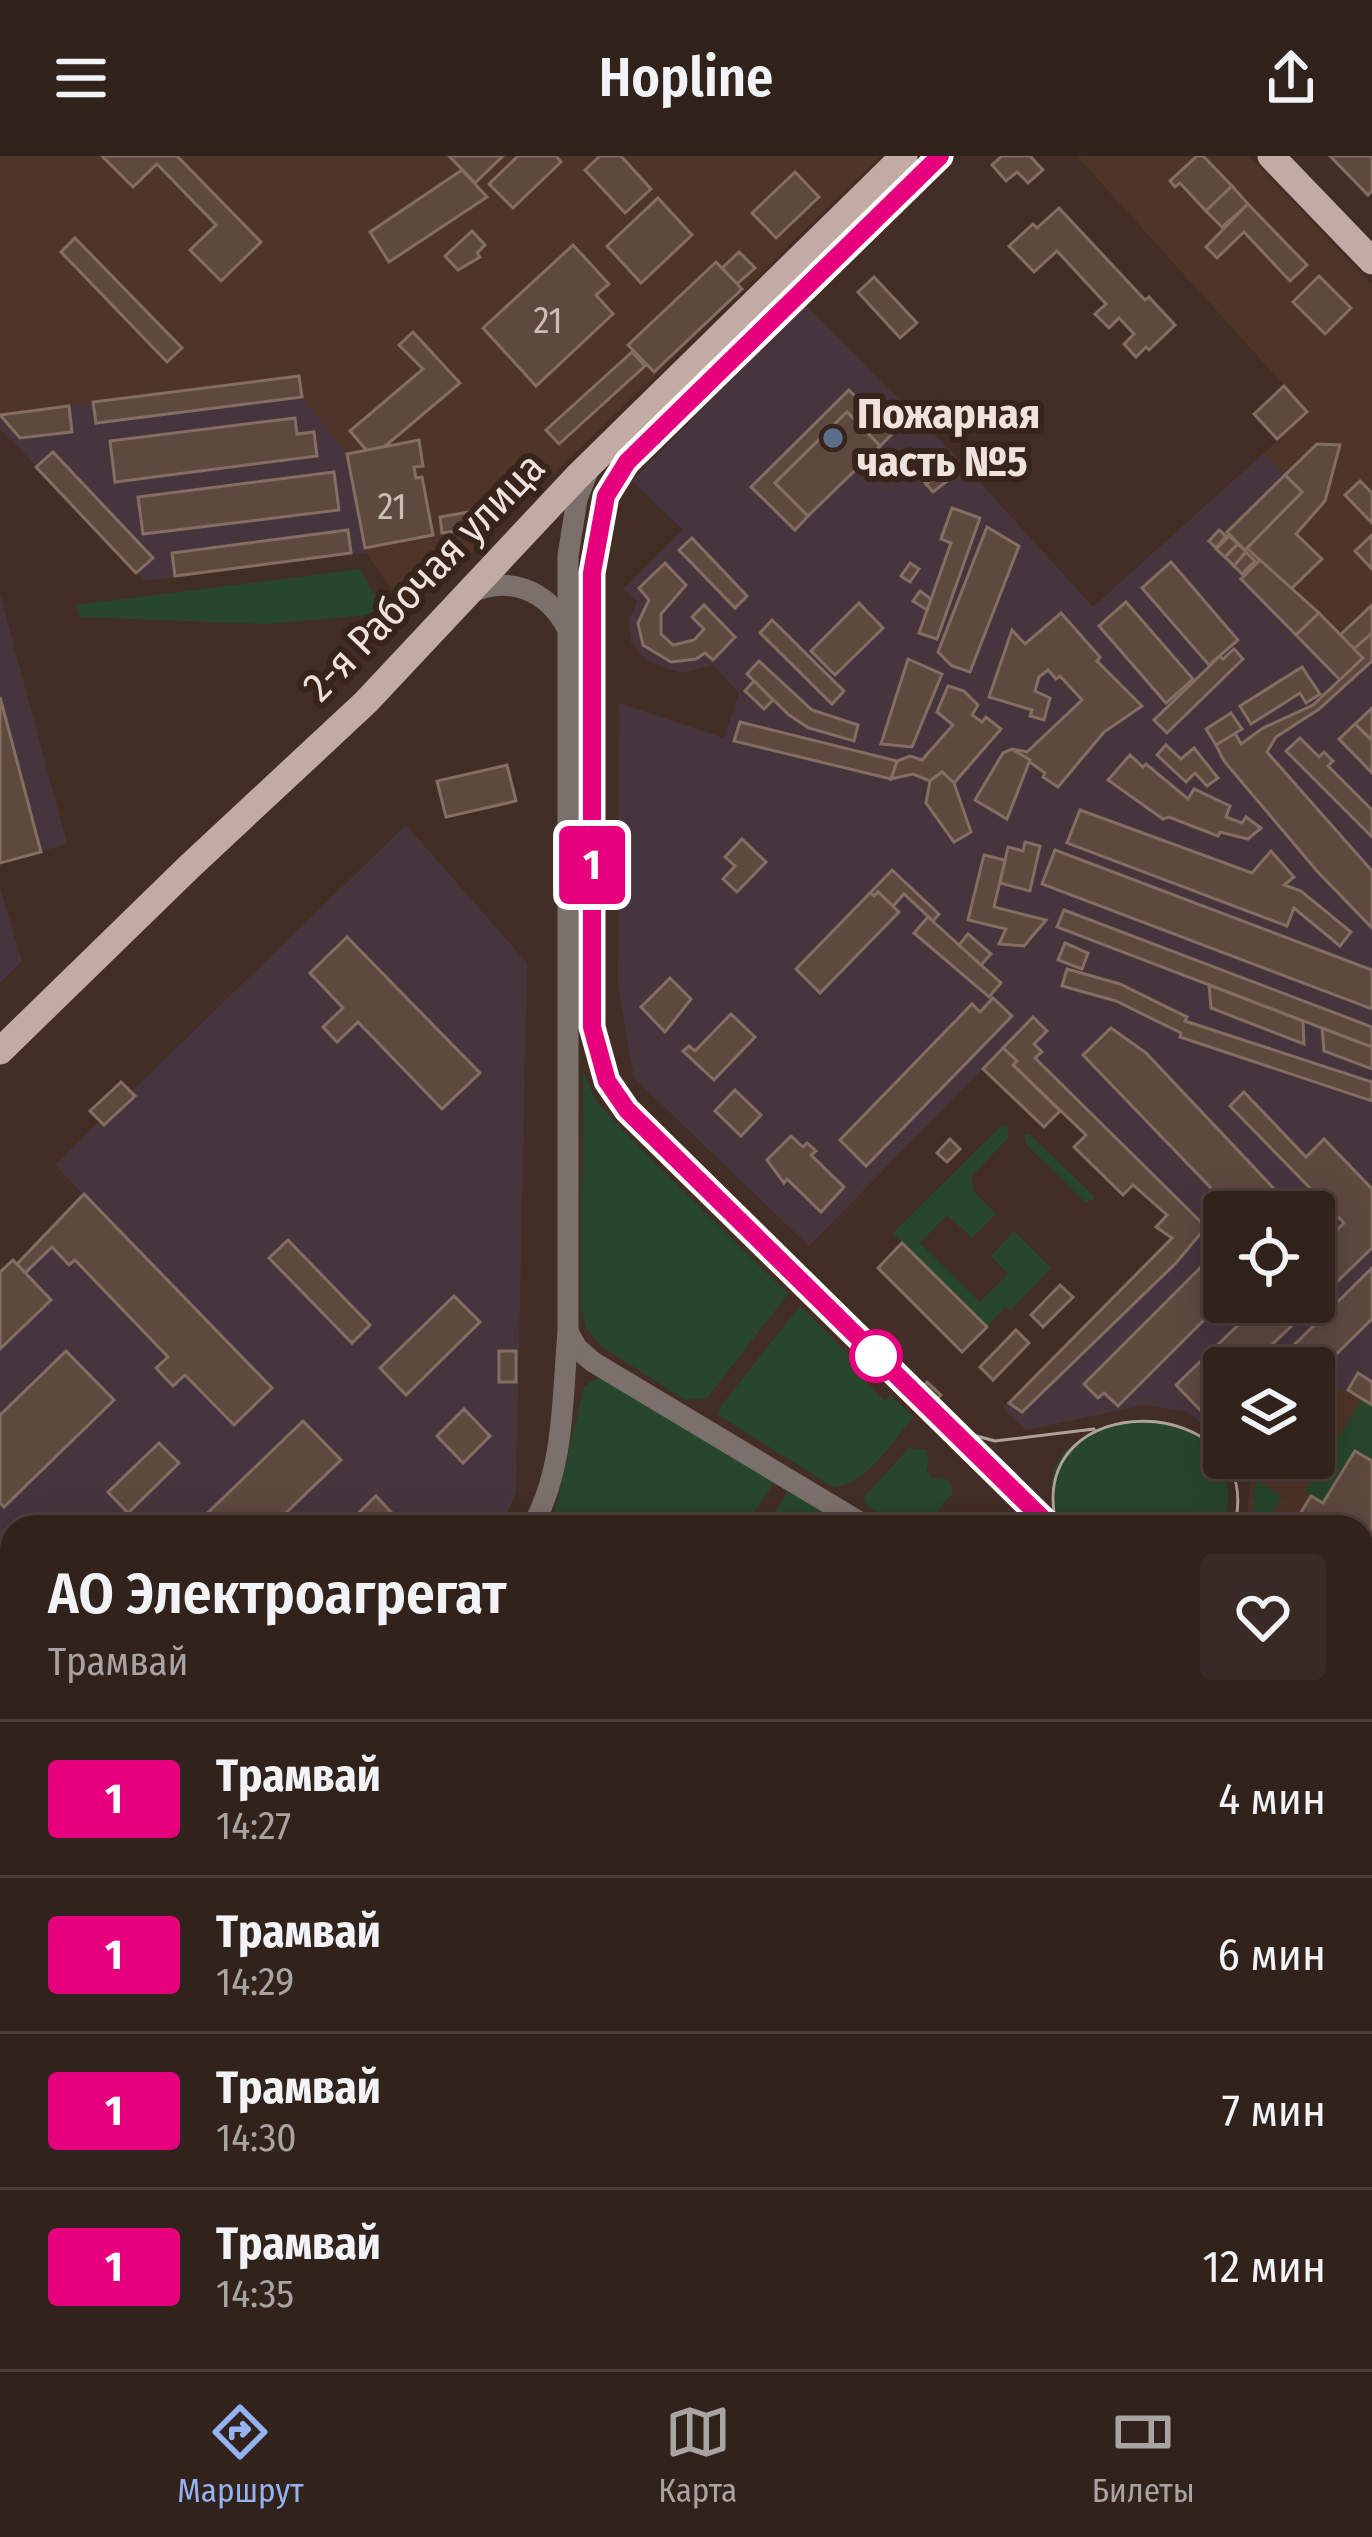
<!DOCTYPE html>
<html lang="ru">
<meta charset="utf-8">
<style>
body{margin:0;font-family:"Fira Sans Condensed",sans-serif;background:#3a2a25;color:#f1f3f6;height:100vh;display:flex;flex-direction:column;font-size:45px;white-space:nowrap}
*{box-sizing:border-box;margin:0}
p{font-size:39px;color:#a8a4a3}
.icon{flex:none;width:66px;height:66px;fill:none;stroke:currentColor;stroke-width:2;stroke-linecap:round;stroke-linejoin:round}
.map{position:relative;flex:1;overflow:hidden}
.details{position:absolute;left:0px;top:1359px;width:1374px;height:855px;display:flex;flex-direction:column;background:#32221c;border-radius:36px 36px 0 0;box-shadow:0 6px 30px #0003,0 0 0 3px #4d3f3b}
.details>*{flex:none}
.badge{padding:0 24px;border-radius:9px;font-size:42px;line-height:78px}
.buttons{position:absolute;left:1203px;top:1035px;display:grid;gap:24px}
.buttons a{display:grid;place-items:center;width:132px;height:132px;border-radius:12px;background:#32221c;box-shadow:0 6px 30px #0003,0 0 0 3px #4d3f3b;font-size:60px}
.map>.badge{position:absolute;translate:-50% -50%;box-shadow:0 0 0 6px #fff}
.round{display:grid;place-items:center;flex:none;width:126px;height:126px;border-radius:12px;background:#3a2a25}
.headline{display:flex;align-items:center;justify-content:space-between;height:204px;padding:0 48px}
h1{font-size:57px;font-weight:600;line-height:90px}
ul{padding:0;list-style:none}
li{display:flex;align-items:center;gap:36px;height:156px;padding:0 48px;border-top:3px solid #4d3f3b}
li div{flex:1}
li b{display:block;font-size:45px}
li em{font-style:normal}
li .badge{min-width:132px;font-weight:700;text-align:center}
header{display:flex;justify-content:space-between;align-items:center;height:156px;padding:0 48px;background:#32221c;font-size:54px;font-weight:600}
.tabs{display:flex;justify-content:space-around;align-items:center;height:168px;border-top:3px solid #4d3f3b;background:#32221c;font-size:33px;color:#a8a4a3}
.tabs a{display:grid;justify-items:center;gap:6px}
.tabs .active{color:#95b2f1}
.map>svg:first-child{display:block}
</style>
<header><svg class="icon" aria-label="menu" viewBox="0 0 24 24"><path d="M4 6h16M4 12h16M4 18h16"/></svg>Hopline<svg class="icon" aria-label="share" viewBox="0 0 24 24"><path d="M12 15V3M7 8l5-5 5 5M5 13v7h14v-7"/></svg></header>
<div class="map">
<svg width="1372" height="2213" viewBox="0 0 1372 2213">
<rect width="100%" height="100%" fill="#422e25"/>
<g fill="#4f3428">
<path d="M0,0H881L432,436L396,440L366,397L347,298L302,241L299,220L0,259Z"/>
<path d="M1077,0H1249L1372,129V477L1340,524L1241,423L1247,392L1302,336L1264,297L1308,256Z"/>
<path d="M1314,1226L1348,1234L1372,1249V1600L1362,1593V1371H1247L1251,1302H1314Z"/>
</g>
<g fill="#47353e" fill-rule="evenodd">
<path d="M805,148L967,312L1093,451L1264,297L1302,336L1247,391L1260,404L1242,424L1340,523L1372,477V1249L1314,1220V1212H1307L1289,1194L1274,1212H1224V1276L1220,1281L1187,1256L1144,1249L1026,1274L1003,1252L1171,1082L1156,1071L1167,1058L1133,1029L1123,1039L1074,991L1085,979L1013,909L1003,892L809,1090L634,922L618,830L619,547L724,582L739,537L713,509L681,517L651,507L631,487L629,463L637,446L624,433L683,374L632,325ZM1224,1056H1314V1146H1224Z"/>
<path d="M299,220L302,241L347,298L366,397L144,425L0,272V259Z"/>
<path d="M0,438L67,688L0,707Z"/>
<path d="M406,669L527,807L516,1336L501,1371H12V2202H384L376,2213H0V1116L13,1104L17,1108L83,1038L55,1009L100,965L104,969L131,936Z"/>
<path d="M0,732L22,805L0,827Z"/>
<path d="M1362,1771L1372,1778V2213H394L401,2202H1362Z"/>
</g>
<g fill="#28462b">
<path d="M360,413L380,448L372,459L265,468L79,461L76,449Z"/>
<path d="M583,914L596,945L630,982L788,1138L707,1242L685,1244L601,1190L586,1172L581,1148Z"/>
<path d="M1002,969L1008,970V982L971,1021L974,1036L996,1058L972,1082L947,1059L920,1087L980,1146L1008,1118L991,1100L1014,1075L1051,1112L1010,1155L1005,1151L987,1171L893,1077Z"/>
<path d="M1029,978L1094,1040L1093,1044L1085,1046L1026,988L1024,979Z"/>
<path d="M800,1150L859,1209L854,1215L885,1245L891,1240L914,1261C893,1284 865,1331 833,1331L718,1259L721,1250Z"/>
<path d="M595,1223L608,1224L776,1324L744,1371L665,1368L663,1371H551L584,1231Z"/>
<path d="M1314,1242L1340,1259L1314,1300Z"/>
<path d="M1362,1243L1372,1249V1305L1355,1295L1323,1347L1305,1336Z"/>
<path d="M1152,1263C1209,1274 1240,1311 1224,1371H1060C1030,1292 1086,1272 1152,1263Z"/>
<path d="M909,1292L926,1294L929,1305L926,1314L932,1323L942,1321L950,1326L953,1337L939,1353L937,1371H903L866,1349L864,1341Z"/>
<path d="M1255,1323L1282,1341L1262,1371H1253Z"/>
<path d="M795,1335L855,1371H765L787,1337Z"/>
<path d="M1372,1458V1516L1362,1532V1474Z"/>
<path d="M12,1841V2202H52L48,2213H0V1852Z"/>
</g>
<g fill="#5e493f" stroke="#846d62" stroke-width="3">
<path d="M102,0H177L261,86L221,125L190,94L216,69L157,8L133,31Z"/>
<path d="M449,0H503L475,27Z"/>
<path d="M518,0H556L561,6L513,52L489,28Z"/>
<path d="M600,0H621L651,33L625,57L585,14Z"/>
<path d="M1002,0H1030L1043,14L1028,27L1017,16L1006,25L992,9Z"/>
<path d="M1197,0H1203L1232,30L1206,55L1180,27L1175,31L1170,25Z"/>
<path d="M1330,0H1372V35L1368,39Z"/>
<path d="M462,14L487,41L389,106L370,76Z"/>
<path d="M795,16L819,41L776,82L752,57Z"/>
<path d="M1232,30L1248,48L1222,71L1206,55Z"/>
<path d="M658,42L692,79L641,127L607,90Z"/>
<path d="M1248,48L1307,109L1290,125L1244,76L1217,102L1206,91Z"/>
<path d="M1059,52L1145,144L1149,141L1175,169L1149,194L1146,191L1136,201L1124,188L1134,178L1119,162L1109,172L1095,158L1106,148L1057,95L1034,116L1009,90L1033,68L1037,72Z"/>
<path d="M472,75L485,89L477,97L480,101L458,114L445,100Z"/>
<path d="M75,82L182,192L167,206L61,96Z"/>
<path d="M573,89L609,128L596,139L613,158L536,230L483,172Z"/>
<path d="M739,96L755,112L737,128L722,112Z"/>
<path d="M716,106L742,133L654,216L628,189Z"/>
<path d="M1319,120L1351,152L1325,178L1293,146Z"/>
<path d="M874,121L917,167L900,182L858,136Z"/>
<path d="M413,176L460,227L384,291L367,295L350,275L423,213L399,189Z"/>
<path d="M632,196L645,210L559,288L546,274Z"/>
<path d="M299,220L302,241L96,267L93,246Z"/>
<path d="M1284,230L1307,256L1277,283L1254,258Z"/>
<path d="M849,234L892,278L880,290L847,256L775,327L808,360L795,374L751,331Z"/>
<path d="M69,250L72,276L20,282L0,259Z"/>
<path d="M847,256L880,290L808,360L775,327Z"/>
<path d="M295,262L297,278L314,276L317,300L115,326L110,285Z"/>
<path d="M419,284L423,310L414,311L416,322L422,321L433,379L365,392L347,298Z"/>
<path d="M1317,288L1340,289L1325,345L1296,378L1322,403L1290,434L1247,392L1302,336L1285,319Z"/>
<path d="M53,296L153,402L136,417L36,311Z"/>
<path d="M533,300L545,312L478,372L442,377L440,361L469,356Z"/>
<path d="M934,309L940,317L926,328L920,320Z"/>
<path d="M334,316L339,354L143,378L138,341Z"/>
<path d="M940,317L947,325L933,336L926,328Z"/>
<path d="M1285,319L1302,336L1245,394L1227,376Z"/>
<path d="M1360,325L1372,337V367L1345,339Z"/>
<path d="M952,352L980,362L937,483L919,477L951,387L941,383Z"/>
<path d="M987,371L1019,390L970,516L952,510L938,496Z"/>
<path d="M348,374L351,397L175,420L172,397Z"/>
<path d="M1219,374L1226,380L1216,392L1209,385Z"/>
<path d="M1372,379V413L1355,395Z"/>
<path d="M1229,380L1238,388L1225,401L1216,393Z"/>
<path d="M692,382L747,440L735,452L679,394Z"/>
<path d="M1238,388L1246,396L1234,410L1225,401Z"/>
<path d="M1246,396L1255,405L1242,418L1234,410Z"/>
<path d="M1260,404L1319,457L1296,479L1241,423Z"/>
<path d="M1171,406L1238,484L1209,509L1142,432Z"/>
<path d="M665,407L686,429L661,458V478L673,489L694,484L704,473L692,461L704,449L735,481L713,504L705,497L696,503L671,506L643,489L638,467L649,444L639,432Z"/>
<path d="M910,407L919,413L910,426L901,420Z"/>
<path d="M920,435L931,443L927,454L913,445Z"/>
<path d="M1126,446L1193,523L1166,547L1099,470Z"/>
<path d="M859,447L883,472L835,519L811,495Z"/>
<path d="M1372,449V477L1354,493L1340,479Z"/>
<path d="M1061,457L1100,501L1097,505L1142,550L1104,576L1058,631L1043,621L1045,617L1012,593L1027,596L1082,544L1060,520L1056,523L1048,514L1039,521L1035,535L1050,542L1044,564L1030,560L1032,554L989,541L1012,474L1025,488Z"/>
<path d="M1319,457L1363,502L1340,524L1296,479Z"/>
<path d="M772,464L844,535L832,548L760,477Z"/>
<path d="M1372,477V505L1319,553L1276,581L1267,596L1372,715V772L1317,715L1224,605L1216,589L1235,577L1241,588L1263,572L1313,549L1363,502L1354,493Z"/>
<path d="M1234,493L1243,503L1167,577L1154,564L1220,500L1223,503Z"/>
<path d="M908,503L942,518L912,591L881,588Z"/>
<path d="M759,505L812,554L858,569L854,585L809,572L789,559L747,518Z"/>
<path d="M1302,511L1320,538L1306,547L1300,537L1251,568L1240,550Z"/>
<path d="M754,525L773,544L764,553L745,535Z"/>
<path d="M948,530L964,535L978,549L972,559L982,566L986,561L1001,573L954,627L942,616L930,625L913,618L891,623L897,605L910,600L922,604L953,569L937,556Z"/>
<path d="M0,541L41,696L0,707Z"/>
<path d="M1372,552V584L1355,568Z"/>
<path d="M1231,557L1242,573L1216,589L1206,573Z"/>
<path d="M740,566L897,605L891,623L734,585Z"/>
<path d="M1355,568L1372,585V617L1339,583Z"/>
<path d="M1300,582L1319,601L1324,596L1333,605L1328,610L1372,654V681L1286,595Z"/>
<path d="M1166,589L1181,603L1194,592L1218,622L1207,630L1195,617L1186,626L1157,599Z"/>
<path d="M1012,593L1030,604L1007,663L975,644L1003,597Z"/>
<path d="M1130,599L1143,611L1146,608L1188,643L1194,633L1230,650L1226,661L1242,667L1246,661L1261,672L1248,683L1220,676L1218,680L1169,661L1163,663L1108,624Z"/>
<path d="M507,609L516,645L446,661L437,625Z"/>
<path d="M942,616L954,627L971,676L954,686L926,647L930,625Z"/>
<path d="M1080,654L1252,717L1271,695L1294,721L1284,729L1301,735L1351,776L1340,790L1294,752L1287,770L1067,687Z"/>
<path d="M742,683L766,706L737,736L723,723L735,710L725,701Z"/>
<path d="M1025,686L1040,690L1030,735L1000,727L1008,691L1023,695Z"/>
<path d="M1055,694L1372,814V853L1042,728Z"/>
<path d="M984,699L1005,704L994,751L1046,764L1024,790L999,788L1006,773L968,764Z"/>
<path d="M892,714L939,758L933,765L904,738L893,750L878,736L874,740L870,737Z"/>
<path d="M878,736L899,756L820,837L796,813L870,737L874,740Z"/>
<path d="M1064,754L1372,871V891L1057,771Z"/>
<path d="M928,761L1001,827L989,841L914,777Z"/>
<path d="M968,778L991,798L981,809L959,789Z"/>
<path d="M347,781L480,917L442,953L358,866L337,886L323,871L343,852L310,817Z"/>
<path d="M1065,787L1088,797L1082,813L1058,804Z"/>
<path d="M1067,813L1120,828L1187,861L1185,865L1372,926V945L1180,881L1181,877L1116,845L1062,830Z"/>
<path d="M670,822L691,843L665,876L641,851Z"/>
<path d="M1209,829L1303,865L1304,888L1211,852Z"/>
<path d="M993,842L1012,860L866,1010L840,984L972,848L980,856Z"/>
<path d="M731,858L755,881L714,924L683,895L689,890L695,895Z"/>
<path d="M1033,861L1047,875L1034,888L1042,896L1035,902L1206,1071L1176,1107L1022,1256L1009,1247L1172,1082L1156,1071L1167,1059L1133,1029L1123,1039L1074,991L1086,979L1013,909L1017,905L1003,892Z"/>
<path d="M1111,872L1146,897L1296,1056H1234L1083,899Z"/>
<path d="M1322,872L1372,891V913L1324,895Z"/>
<path d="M1003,892L1017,905L1013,909L1060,955L1044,971L983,913Z"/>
<path d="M121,926L135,940L104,969L90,955Z"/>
<path d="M735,934L761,959L741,980L715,955Z"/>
<path d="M1244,936L1306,1001L1324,983L1372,1033V1092L1248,1212H1224V1235L1202,1256L1176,1229L1262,1146H1314V1096L1344,1067L1230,950Z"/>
<path d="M791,980L803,991L807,987L816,995L811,999L844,1031L821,1056L787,1023L784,1027L767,1004Z"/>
<path d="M950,983L960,993L947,1006L937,997Z"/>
<path d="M84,1038L272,1232L234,1269L185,1219L173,1230L156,1212L168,1201L75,1104L69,1109L52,1091L25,1117L17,1108Z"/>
<path d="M288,1084L370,1169L352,1187L269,1102Z"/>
<path d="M902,1087L987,1171L962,1196L878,1112Z"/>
<path d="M1224,1088V1144L1118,1250L1104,1237L1098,1242L1084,1228Z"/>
<path d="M13,1104L51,1144L0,1193V1116Z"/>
<path d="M1372,1112V1163L1314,1220V1212H1307L1289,1194Z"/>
<path d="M1060,1129L1073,1141L1043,1171L1031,1159Z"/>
<path d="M454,1140L480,1166L406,1239L380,1212Z"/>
<path d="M1016,1174L1029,1187L993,1224L980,1211Z"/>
<path d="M66,1195L114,1244L4,1351L0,1347V1259Z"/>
<rect x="499" y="1195" width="17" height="31"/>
<path d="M1358,1217L1372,1226V1249L1348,1234Z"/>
<path d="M927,1226L941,1239L935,1245L921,1232Z"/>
<path d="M464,1253L490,1280L463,1307L437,1280Z"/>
<path d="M303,1265L341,1304L271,1371H193Z"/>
<path d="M159,1287L179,1307L128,1357L108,1336Z"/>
<path d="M1355,1295L1372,1305V1420L1365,1431L1362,1429V1371H1292L1311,1340L1323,1347Z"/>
<path d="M376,1340L405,1371H344Z"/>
<path d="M0,1411L12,1423V1460L0,1471Z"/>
<path d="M1362,1960L1372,1966V2117L1362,2133Z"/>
<path d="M538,2202H579L572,2213H553Z"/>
<path d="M714,2202H746L763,2213H707Z"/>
<path d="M1009,2202H1318L1311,2213H1002Z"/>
</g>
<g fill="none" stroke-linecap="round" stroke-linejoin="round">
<g stroke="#7b706c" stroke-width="21">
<path d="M468,438C508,418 547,434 567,472"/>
<path d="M568,1176L577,1192L593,1206L868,1371"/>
<path d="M532,1371C565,1312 562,1242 568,1176V400L577,343L588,315"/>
<path d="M1362,1670L1372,1677"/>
<path d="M378,2213L386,2202"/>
</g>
<g stroke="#c1aba3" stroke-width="27">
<path d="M1271,0L1372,105"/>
<path d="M0,895L189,711L366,546L577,321L904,0"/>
</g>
<g stroke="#b0a19a" stroke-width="3">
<path d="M940,0L627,306L606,340L593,417L592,871L607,925L627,954L1051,1371"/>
<path d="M958,1275L995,1285L1094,1273"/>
<path d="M1057,1371C1019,1226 1271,1234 1234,1371"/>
<path d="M1362,1637L1372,1644"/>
</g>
</g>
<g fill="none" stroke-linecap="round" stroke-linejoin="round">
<g stroke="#fff" stroke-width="27">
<path id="line" d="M940,0L627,306L606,340L592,417V871L607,925L627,954L1051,1371"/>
</g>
<use href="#line" stroke="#e6007e" stroke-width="18"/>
</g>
<circle fill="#5c6f8a" stroke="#37241b" stroke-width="4.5" cx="833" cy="282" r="12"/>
<circle fill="#fff" stroke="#e6007e" stroke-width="6" cx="876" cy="1200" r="24"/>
<g text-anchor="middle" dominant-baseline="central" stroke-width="12" stroke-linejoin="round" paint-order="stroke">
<g font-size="36" fill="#ccbcb6">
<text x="548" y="165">21</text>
<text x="392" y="351">21</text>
</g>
<g font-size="42" font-weight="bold" fill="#f0e3dd" stroke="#37241b" text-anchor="start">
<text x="857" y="258">Пожарная<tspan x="857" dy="48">часть №5</tspan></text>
</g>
<g font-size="42" fill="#f0e3dd" stroke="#37241b">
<text transform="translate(424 421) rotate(-46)">2-я Рабочая улица</text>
</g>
</g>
</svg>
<div class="buttons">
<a><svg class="icon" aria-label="locate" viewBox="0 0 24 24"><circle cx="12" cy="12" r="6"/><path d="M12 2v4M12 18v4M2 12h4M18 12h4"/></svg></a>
<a><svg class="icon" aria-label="layers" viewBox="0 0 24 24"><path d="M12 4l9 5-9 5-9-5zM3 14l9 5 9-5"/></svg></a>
</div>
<b class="badge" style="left:592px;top:709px;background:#e6007e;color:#fff">1</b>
<section class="details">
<div class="headline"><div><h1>АО Электроагрегат</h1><p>Трамвай</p></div><a class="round"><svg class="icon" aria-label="heart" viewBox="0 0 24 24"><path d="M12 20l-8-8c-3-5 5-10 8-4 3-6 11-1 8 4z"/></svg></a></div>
<ul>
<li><span class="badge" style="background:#e6007e;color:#fff">1</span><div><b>Трамвай</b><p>14:27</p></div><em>4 мин</em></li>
<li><span class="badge" style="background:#e6007e;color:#fff">1</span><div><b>Трамвай</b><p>14:29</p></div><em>6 мин</em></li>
<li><span class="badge" style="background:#e6007e;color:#fff">1</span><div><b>Трамвай</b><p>14:30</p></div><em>7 мин</em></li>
<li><span class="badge" style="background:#e6007e;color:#fff">1</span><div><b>Трамвай</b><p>14:35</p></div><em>12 мин</em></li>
</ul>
</section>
</div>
<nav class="tabs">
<a class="active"><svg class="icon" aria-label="directions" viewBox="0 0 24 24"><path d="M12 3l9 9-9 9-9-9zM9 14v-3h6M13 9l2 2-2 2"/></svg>Маршрут</a>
<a><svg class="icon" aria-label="map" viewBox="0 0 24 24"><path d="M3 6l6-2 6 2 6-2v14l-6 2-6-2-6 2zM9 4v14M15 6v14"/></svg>Карта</a>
<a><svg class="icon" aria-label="tickets" viewBox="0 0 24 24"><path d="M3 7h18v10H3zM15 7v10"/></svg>Билеты</a>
</nav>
